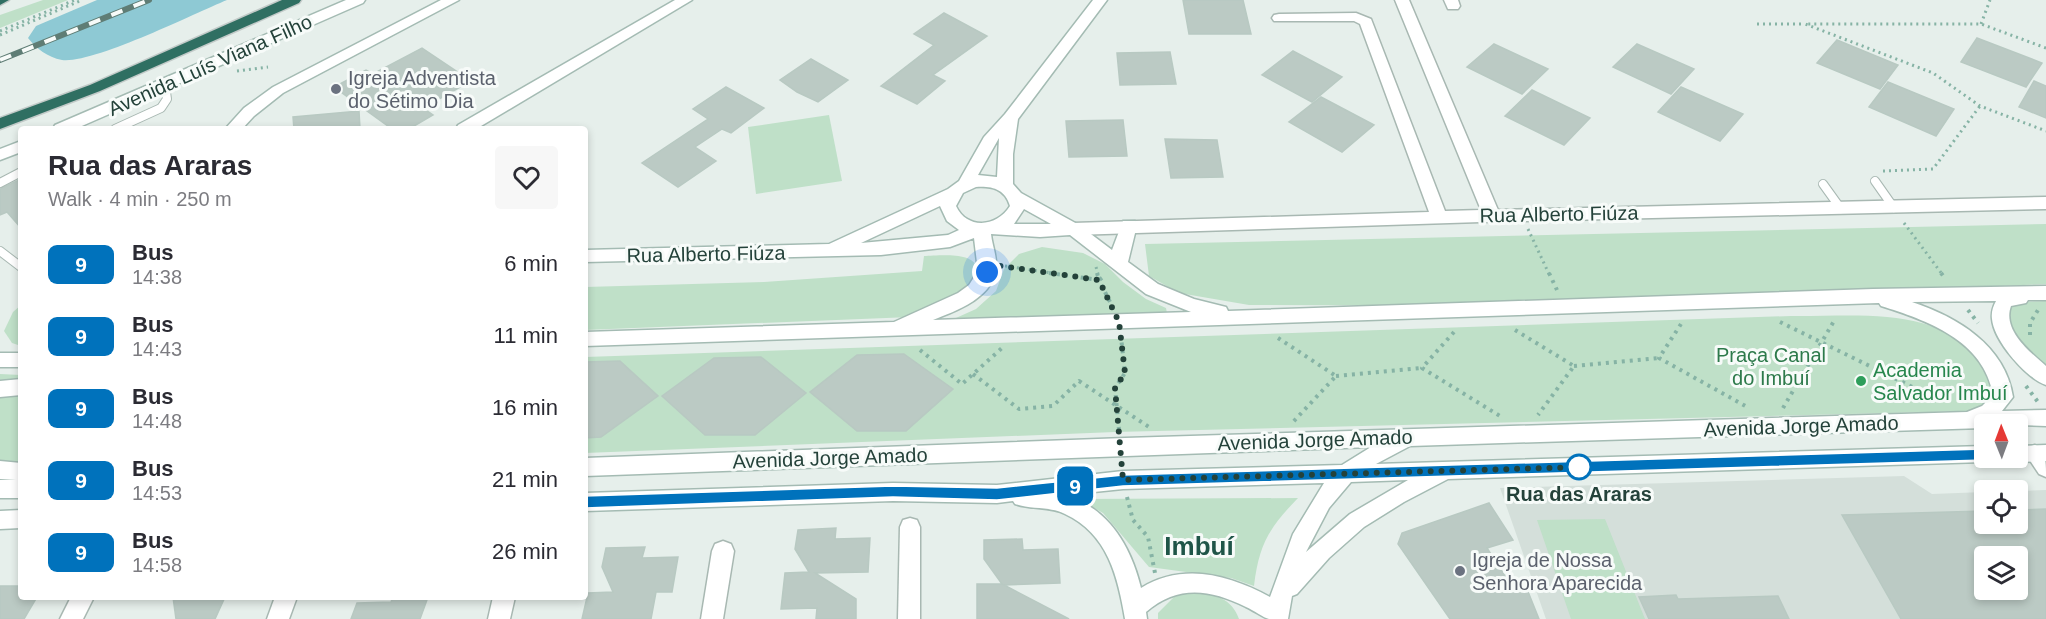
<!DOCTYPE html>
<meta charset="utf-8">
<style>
body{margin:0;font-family:Helvetica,sans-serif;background:#f7f7f7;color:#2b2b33;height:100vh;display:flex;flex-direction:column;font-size:22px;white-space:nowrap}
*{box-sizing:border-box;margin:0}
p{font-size:20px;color:#7c7c81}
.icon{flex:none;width:33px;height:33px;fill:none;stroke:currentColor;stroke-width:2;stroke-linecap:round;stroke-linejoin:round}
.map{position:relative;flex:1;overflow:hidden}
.panel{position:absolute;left:18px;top:126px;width:570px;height:474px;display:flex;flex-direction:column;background:#fff;border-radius:6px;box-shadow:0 3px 9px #0003}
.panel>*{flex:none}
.badge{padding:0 12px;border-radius:9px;font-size:21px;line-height:39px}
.needle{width:39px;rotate:359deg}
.buttons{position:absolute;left:1974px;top:414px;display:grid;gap:12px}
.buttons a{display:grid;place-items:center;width:54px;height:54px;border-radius:6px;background:#fff;box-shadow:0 3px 9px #0003;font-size:30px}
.you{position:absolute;width:30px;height:30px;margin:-15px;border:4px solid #fff;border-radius:50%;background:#1a73e8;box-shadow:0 0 0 9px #1a73e833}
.map>.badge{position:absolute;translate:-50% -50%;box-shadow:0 0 0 3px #fff}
.round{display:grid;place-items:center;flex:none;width:63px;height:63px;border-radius:6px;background:#f7f7f7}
.headline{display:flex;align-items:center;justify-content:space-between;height:102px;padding:0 30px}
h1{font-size:28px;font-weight:800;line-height:45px}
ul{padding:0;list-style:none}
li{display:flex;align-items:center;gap:18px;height:72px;padding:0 30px}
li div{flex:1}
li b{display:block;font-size:22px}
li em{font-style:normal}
li .badge{min-width:66px;font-weight:700;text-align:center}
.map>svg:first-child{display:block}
</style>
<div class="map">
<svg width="2046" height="619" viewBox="0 0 2046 619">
<rect width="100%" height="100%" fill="#e6efeb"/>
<path fill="#d4dfda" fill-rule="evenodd" d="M1904,476L1932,494L1984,492V524H2018V491L2046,490V619H1546L1500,488ZM1984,556H2018V590H1984Z"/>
<g fill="#bfe0c8">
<path d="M43,0H68L0,28V15Z"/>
<path d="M829,115L842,181L756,194L748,127Z"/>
<path d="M2046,224V284L1564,306L1249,305L1179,293L1149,276L1145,244Z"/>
<path d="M1042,247L1083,253L1105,264L1123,282L1146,299L1166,308L1167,313L1164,315L947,322L976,309L996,291L1004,269L1019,254Z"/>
<path d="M924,256C937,256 973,251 977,268C978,272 977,278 977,282L951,299L911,317L585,330V287L764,282L922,271Z"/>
<path d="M2046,301V370L2008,325L2007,313L2016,302Z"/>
<path d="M21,305V346L12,343L4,331L13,312Z"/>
<path d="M1791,316C1854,317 1941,304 1982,363C1990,375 1994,381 1995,396L1987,405L1972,411L1115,432L585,453V357Z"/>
<path d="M0,374L21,375V465L0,463Z"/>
<path d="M1298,498C1269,528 1259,544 1254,586L1231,578L1149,567L1103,513L1078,499Z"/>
<path d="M1605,519L1645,619H1571L1537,520Z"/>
<path d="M1195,589C1214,595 1232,598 1239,619H1158V613L1174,597Z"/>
</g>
<path fill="#8ec9d4" d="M97,0H227C193,14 93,64 62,60C47,57 37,49 28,38L36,26Z"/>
<g fill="#bbcac4" stroke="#b8c9c2" stroke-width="1.5" fill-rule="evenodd">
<path d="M1183,0H1243L1251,34H1189Z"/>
<path d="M944,13L987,36L933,75L945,81L917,104L881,86L934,45L914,34Z"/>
<path d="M1977,38L2042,63L2026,87L1961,62Z"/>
<path d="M1837,40L1898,65L1880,89L1817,63Z"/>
<path d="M1494,44L1548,69L1522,94L1467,67Z"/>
<path d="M1637,44L1694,69L1671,94L1613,67Z"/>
<path d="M422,48L471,81L423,108L433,115L409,129H392L334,87L366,70L373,74Z"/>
<path d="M1293,51L1342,77L1312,102L1262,75Z"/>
<path d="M1170,52L1176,84L1120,85L1117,53Z"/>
<path d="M811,59L848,80L818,102L797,92L780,80Z"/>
<path d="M2034,81L2046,86V118L2019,107Z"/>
<path d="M1888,82L1954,109L1936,136L1869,107Z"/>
<path d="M726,87L764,108L731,133L722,129L695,147L716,161L678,187L642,163L708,119L693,109Z"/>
<path d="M1681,87L1743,114L1720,141L1658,112Z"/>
<path d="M1532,90L1590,118L1564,145L1505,116Z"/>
<path d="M1321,97L1374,125L1342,152L1289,122Z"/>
<path d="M359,111L360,129H294L293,117Z"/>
<path d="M1123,120L1127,156L1069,157L1066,121Z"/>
<path d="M1165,139L1217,140L1223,177L1171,178Z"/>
<path d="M21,179V228L7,212L0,215V189Z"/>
<path d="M904,354L953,389L906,431H857L810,392L857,355Z"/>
<path d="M761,357L806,393L755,435H705L662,396L714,358Z"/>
<path d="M620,361L658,396L601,437L585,438V362Z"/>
<path d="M1489,503L1513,540L1487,548L1510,584L1527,589L1539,619H1450L1398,544L1402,533Z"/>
<path d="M2046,509V619H1901L1842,515L1984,511V524H2018V510ZM1984,556H2018V590H1984Z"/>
<path d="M836,528L835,539L870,538L868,572L815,573L856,599V619H816L817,608L781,609L785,573L809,572L795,549L798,530Z"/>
<path d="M1022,539L1023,550L1058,549L1060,583L1004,585L1069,619H977V584H1002L984,559V540Z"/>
<path d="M645,547L642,558L678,557L672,592H656L651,619H582L588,593L613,592L602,567L606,548Z"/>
<path d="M0,586H21V597H37L24,619H0Z"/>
<path d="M1676,595L1678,599L1778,596L1789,619H1649L1639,597Z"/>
<path d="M173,597H225L215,619H176Z"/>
<path d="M393,597H428L420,619H351L357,603L391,602Z"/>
</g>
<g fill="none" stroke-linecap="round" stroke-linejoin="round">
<g stroke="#a8b8b2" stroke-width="10">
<g id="lane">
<path d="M115,129L161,108L167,99L165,85"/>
<path d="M1875,181L1894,208"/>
<path d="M0,183L21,172"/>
<path d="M1823,184L1841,209"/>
<path d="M0,251L21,267"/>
</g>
</g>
<g stroke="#a8b8b2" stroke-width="3">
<g id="street">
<path d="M1395,0H1409L1498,210L2046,197V209L1481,222L1073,235L1067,233L1065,229L1067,225L1073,223L1429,212L1360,24L1354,21H1274L1272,18L1274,15L1279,14L1356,13L1371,19L1445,211L1481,210Z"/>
<path d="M1444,0H1458L1460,6L1458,9H1448Z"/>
<path d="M2035,445C2046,450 2046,463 2046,477L2039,474L2025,453L2028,447Z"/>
<path d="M910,518L917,520L920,527V619H898L900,527L903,520Z"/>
<path d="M723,541L731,544L734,551L723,619H701L712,551L715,544Z"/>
<path d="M71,597H94L83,619H60Z"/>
<path d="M275,597H297L289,619H267Z"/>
<path d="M493,597H515L510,619H488Z"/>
</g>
</g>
<g stroke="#a4bbb3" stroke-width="3">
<g id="secondary">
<path d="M346,0H365L363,3L75,129H53L55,125Z"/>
<path d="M441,0H459L283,93L254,116L242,129H225L244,108L273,87Z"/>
<path d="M675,0H692L476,129H456L458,125Z"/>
<path d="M1093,0H1107L1018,119L1013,154V184L1021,193L1079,225L1112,250L1123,221H1135L1137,225L1128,262L1158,284L1194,299L1226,307L1228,311L1873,289L2046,286V300H2028L2026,303L2011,306C2002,330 2030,352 2046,366V385C2026,378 1994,341 1992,319C1991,312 1993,307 1996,301L1912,302C1957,317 2005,345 2013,397L2002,411L2046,410V426L1984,424V428L1410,446L1376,464L1984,446V458H1992L1984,462L1448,479L1404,502L1364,527L1329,558L1297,594L1292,596L1288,619C1282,619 1275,619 1269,619C1264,618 1253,610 1246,607C1209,589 1178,585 1146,612L1147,619H1125C1118,577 1108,534 1065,514C1050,506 1031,510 1015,504L1013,501L997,503L893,501L585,511V493L893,483L997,485L1123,471L1342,465L1371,447L585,476V458L1125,438L1967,412L1982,406L1993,395C1984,340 1926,320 1881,306L1879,303L585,346V332L894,322L958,293L969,285L978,271L974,238L950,247L881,255L585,262V250L829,244L948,189L959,181L984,137L1005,114ZM999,138L997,177L978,175ZM976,187C992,186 1005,189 1010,206C997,227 967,230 956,206L963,193ZM940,206L947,221L959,230L948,235L861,243ZM1024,209L1051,224H1014ZM991,234L1040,237L1070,235L1146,294L1191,312L933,320C956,311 995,297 996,267C997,256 992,245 991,234ZM1408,480L1350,514L1306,552L1329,508L1351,482ZM1324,483L1293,534L1270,597C1229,575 1184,562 1141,588C1131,547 1109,508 1065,495L1123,489Z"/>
<path d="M21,141V152L0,160V149Z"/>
<rect x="0" y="353" width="21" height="14"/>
<path d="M21,379V395L0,397V381Z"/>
<path d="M2046,445V461L2018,462L2010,458H2018V446Z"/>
<path d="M0,461L21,463V498H0V480H16L0,479Z"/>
<path d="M21,510V528L0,529V511Z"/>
</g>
</g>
<g stroke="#c2cac8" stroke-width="3">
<g id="highway">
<path d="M0,0H9L0,5Z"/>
<path d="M282,0H301L299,3L100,91L0,129V118L90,85Z"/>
</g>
</g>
<g stroke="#86b3a5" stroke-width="3" stroke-dasharray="2 4" stroke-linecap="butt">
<path d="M1757,24H1805"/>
<path d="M1981,24L1990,0"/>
<path d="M0,31L75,0"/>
<path d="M0,35L82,0"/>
<path d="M2046,48L1981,24H1805L1933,73L1980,106L2046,131"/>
<path d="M237,71L268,67"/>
<path d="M1883,171L1933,169L1980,106"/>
<path d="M1904,223L1942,274"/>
<path d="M1528,229L1549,274"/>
<path d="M1005,266L1059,274"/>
<path d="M1096,267L1098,274"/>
</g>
<g stroke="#86b3a5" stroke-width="4" stroke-dasharray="3 5" stroke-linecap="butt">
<path d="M1049,273L1099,280L1111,304"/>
<path d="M1097,273L1099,280L1106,275"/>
<path d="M1549,273L1557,290"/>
<path d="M1941,273L1944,277"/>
<path d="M1968,310L1978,323"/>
<path d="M1780,322L1941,401"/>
<path d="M1681,324L1659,358L1749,408"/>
<path d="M1515,330L1574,366L1538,415"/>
<path d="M1454,332L1422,368L1500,416"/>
<path d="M2030,335V323L2038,310"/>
<path d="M1278,338L1336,376L1293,422"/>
<path d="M920,350L962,384L1002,348"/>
<path d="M1574,366L1659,358"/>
<path d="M973,374L1019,409L1053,406L1079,381L1149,427"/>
<path d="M1336,376L1422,368"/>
<path d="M2026,386L2038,402"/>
<path d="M1783,408L1834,321"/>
<path d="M1119,430L1115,388L1125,373L1121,337"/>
<path d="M1127,497L1133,520L1148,537L1155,573"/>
</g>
<use href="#lane" stroke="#fff" stroke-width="8"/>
<use href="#street" fill="#fff" fill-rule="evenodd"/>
<use href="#secondary" fill="#fff" fill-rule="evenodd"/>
<use href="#highway" fill="#2f6f62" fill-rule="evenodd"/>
<g stroke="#5f7d75" stroke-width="6">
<path id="rail" d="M0,60L149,0"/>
</g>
<use href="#rail" stroke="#f7fbf9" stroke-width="4" stroke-dasharray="12" stroke-linecap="butt"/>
</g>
<path fill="#0072bc" stroke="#fff" stroke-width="1.5" d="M1984,449L1991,454L1984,460L1123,486L997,500L893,497L585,508L580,506L578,502L580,498L585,496L893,486L997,488L1123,475Z"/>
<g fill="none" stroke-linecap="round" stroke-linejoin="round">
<path stroke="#24423a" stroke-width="6" stroke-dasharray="0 10.8" d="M987,272V264L1099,280L1119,322L1125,373L1115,388L1123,480L1583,467H1579"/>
</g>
<g fill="#6b7280" stroke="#f7fbf9" stroke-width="2">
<circle cx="336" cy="89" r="6"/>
<circle cx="1460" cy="571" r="6"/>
</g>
<circle fill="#2e9e5b" stroke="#f7fbf9" stroke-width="2" cx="1861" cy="381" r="6"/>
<circle fill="#fff" stroke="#0072bc" stroke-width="3" cx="1579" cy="467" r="12"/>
<g text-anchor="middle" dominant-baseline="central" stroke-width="6" stroke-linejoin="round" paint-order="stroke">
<g font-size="20" fill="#24423a" stroke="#f7fbf9">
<text transform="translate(210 65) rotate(-24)">Avenida Luís Viana Filho</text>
<text transform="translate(1559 214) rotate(-1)">Rua Alberto Fiúza</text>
<text transform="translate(706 254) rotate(-1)">Rua Alberto Fiúza</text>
<text transform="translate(1801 426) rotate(-2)">Avenida Jorge Amado</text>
<text transform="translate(1315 440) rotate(-2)">Avenida Jorge Amado</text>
<text transform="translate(830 458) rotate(-2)">Avenida Jorge Amado</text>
</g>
<g font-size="20" fill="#5b616d" stroke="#f7fbf9" text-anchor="start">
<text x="348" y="78">Igreja Adventista<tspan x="348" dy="23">do Sétimo Dia</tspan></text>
<text x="1472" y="560">Igreja de Nossa<tspan x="1472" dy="23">Senhora Aparecida</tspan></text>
</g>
<g font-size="20" fill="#2d7a4b" stroke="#f7fbf9">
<text x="1771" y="355">Praça Canal<tspan x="1771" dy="23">do Imbuí</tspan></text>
</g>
<g font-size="20" fill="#27864d" stroke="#f7fbf9" text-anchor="start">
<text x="1873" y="370">Academia<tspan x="1873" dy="23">Salvador Imbuí</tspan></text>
</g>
<g font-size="20" font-weight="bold" fill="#24423a" stroke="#f7fbf9">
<text x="1579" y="494">Rua das Araras</text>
</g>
<g font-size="26" font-weight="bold" fill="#1f5548" stroke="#f7fbf9">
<text x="1199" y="546">Imbuí</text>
</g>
</g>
</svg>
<div class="buttons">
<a><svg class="needle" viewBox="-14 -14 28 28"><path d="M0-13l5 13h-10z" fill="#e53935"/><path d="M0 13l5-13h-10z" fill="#7c7c81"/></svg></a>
<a><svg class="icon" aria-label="locate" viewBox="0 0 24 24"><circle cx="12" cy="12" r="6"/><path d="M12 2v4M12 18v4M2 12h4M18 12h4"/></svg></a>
<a><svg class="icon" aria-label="layers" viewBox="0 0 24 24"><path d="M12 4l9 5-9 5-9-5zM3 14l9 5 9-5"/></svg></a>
</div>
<div class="you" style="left:987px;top:272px"></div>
<b class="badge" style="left:1075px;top:486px;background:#0072bc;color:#fff">9</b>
<section class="panel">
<div class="headline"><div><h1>Rua das Araras</h1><p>Walk · 4 min · 250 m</p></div><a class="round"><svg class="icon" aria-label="heart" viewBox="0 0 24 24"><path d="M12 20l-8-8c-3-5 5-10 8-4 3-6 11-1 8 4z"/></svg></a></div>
<ul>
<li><span class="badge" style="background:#0072bc;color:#fff">9</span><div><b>Bus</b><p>14:38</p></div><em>6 min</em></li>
<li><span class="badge" style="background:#0072bc;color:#fff">9</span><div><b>Bus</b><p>14:43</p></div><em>11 min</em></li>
<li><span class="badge" style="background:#0072bc;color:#fff">9</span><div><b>Bus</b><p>14:48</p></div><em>16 min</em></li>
<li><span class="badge" style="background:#0072bc;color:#fff">9</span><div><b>Bus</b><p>14:53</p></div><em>21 min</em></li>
<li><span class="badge" style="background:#0072bc;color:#fff">9</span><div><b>Bus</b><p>14:58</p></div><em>26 min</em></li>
</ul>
</section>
</div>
